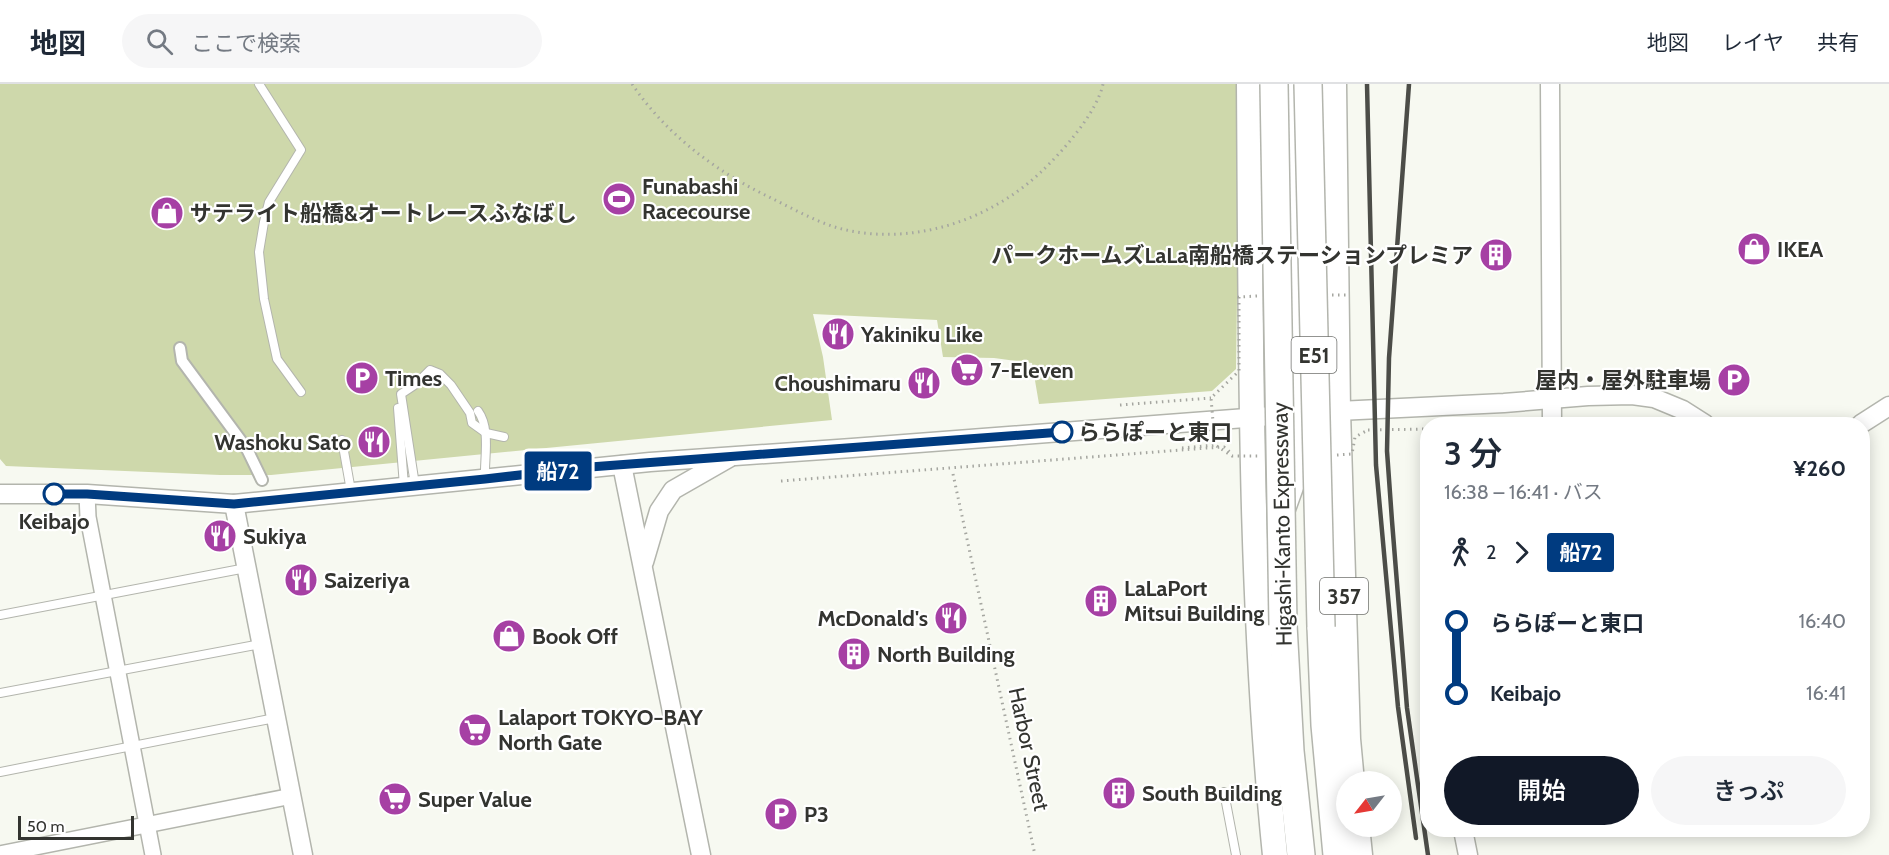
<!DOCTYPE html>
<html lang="ja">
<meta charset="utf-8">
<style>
body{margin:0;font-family:Cabin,"Noto Sans JP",sans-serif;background:#f6f6f7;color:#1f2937;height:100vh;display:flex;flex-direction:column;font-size:22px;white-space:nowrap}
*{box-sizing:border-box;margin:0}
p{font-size:20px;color:#747a83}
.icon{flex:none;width:33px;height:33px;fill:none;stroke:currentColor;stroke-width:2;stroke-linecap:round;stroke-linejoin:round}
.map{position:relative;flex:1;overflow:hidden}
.panel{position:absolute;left:1420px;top:333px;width:450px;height:420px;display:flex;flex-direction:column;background:#fff;border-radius:24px;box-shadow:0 3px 15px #0003}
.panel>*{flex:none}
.badge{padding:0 12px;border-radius:4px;font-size:21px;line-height:39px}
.needle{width:39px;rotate:239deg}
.buttons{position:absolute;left:1336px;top:687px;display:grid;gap:12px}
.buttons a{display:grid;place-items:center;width:66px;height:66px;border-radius:50%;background:#fff;box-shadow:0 3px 15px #0003;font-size:30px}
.scale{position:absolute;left:18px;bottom:15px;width:116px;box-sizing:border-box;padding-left:6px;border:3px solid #333430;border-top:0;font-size:16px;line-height:21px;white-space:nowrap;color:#333430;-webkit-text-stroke:4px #fff;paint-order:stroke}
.map>.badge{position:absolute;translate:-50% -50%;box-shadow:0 0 0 3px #fff}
.legs{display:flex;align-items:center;gap:9px;height:66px;padding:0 24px;font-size:20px}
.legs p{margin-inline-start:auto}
.overview{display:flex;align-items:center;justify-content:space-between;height:102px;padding:0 24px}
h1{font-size:33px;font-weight:600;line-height:45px}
.primary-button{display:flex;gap:12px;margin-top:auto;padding:12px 24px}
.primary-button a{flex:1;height:69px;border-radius:36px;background:#111827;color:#fff;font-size:24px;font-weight:600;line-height:69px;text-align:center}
.primary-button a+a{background:#f6f6f7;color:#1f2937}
ul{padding:0 24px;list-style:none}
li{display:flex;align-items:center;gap:21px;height:72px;font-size:22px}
li i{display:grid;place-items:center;width:9px;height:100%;margin:0 8px;background:currentColor}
li i::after{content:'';width:15px;height:15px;margin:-8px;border:4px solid;border-radius:50%;background:#fff}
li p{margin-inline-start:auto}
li:first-child i{background:linear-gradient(#0000 50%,currentColor 0)}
li:last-child i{background:linear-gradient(currentColor 50%,#0000 0)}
header{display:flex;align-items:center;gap:36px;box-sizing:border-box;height:84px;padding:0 30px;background:#fff;border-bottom:2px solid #e0e1e3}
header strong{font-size:28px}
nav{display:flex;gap:33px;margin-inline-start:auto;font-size:21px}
.search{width:420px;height:54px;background:#f6f6f7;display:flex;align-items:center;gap:15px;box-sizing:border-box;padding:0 21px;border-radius:33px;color:#747a83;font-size:22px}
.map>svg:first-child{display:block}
</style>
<header>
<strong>地図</strong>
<div class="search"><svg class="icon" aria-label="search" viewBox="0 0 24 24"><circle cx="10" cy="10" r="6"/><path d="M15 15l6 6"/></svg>ここで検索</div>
<nav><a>地図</a><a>レイヤ</a><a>共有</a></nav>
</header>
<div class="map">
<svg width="1889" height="771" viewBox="0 0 1889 771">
<rect width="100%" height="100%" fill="#f7f9f1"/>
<path fill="#ced8ab" d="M0,0H1240L1236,285L1212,307L1039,320L1032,279L994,274L943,273L937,236L813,230L823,273L832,336L271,391H220L6,382L0,375Z"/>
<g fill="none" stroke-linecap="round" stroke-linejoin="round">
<g stroke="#b3b5ad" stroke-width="10">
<g id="service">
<path d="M259,0L301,66L269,118L264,138L259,168L264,215L277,275L301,308"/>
<path d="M398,324L404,402"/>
<path d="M478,327C491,345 484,374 485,395"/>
<path d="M342,356L351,407"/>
<path d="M415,401L401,310L416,300L430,286L440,290L451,301L470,329L472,339L486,349L504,353"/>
<path d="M0,531L246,484"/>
<path d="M0,609L261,560"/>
<path d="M0,688L275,634"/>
<path d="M1224,708L1236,771"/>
</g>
</g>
<g stroke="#b3b5ad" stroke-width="14">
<path id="pedestrian" d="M180,264L182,277L247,365L262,396"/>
</g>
<g stroke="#b3b5ad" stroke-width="18">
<g id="minor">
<path d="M87,410L88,433L153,771"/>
<path d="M0,770L292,712"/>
</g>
</g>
<g stroke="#b3b5ad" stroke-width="21">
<g id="tertiary">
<path d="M1550,0L1552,340"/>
<path d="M1861,340L1889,322"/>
<path d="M622,381L701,771"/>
<path d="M0,410H87L234,420L650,378L852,364L1338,327L1504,319L1588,312L1632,311L1654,314L1683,326L1705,340"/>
<path d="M234,420L303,771"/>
<path d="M1285,428L1297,395L1293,0"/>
<path d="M644,478L659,427L673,406L729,374"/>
<path d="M1463,746L1468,771"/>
</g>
</g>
<g stroke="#b3b5ad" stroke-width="27">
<g id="trunk">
<path d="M1249,0C1251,257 1249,515 1275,771"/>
<path d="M1334,0L1338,327L1348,655L1352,698"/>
<path d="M1357,742L1360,771"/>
</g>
</g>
<g stroke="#b3b5ad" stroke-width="30">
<g id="motorway">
<path d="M1283,541L1290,667L1301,771"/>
<path d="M1321,543L1325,641L1337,771"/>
</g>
</g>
<g stroke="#a5a6a0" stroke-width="3" stroke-dasharray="1.5 4.5" stroke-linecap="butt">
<path d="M632,0C666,50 714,86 767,112C790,123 814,137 838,144C909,163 988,138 1041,88C1062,68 1097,29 1103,0"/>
<path d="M1120,321L1211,314"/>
<path d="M1368,346L1428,345"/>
<path d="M1182,364L1215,361"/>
<path d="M953,390L1035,771"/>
<path d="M781,397L1207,364L1224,363L1232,370"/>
</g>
<use href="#service" stroke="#fff" stroke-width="8"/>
<use href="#pedestrian" stroke="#fff" stroke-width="10"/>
<use href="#minor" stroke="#fff" stroke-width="15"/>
<use href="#tertiary" stroke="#fff" stroke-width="18"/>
<use href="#trunk" stroke="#fff" stroke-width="24"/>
<use href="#motorway" stroke="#fff" stroke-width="27"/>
<g stroke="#4c4d48" stroke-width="4.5">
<path d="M1367,0L1376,381L1398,623L1416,754"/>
<path d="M1409,0L1389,274L1387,367L1392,437L1407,624L1428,771"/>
</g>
<g stroke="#b3b5ad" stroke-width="30" stroke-linecap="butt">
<g id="motorway-bridge">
<path d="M1274,0L1283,541"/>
<path d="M1308,0L1321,543"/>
</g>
</g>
<g stroke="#a5a6a0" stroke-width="3" stroke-dasharray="1.5 4.5" stroke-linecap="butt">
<path d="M1332,211H1348"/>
<path d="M1257,212L1239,213V287L1211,314L1215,361L1232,372H1261"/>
<path d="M1337,371L1352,370L1355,353L1368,346"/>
</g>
<use href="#motorway-bridge" stroke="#fff" stroke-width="27"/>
</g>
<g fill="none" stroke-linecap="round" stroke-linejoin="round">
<g stroke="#fff" stroke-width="14">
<path id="line-1" d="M54,410H87L234,420L485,395L590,383L1062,348"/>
</g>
<use href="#line-1" stroke="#003b80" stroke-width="9"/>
</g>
<defs>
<g id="stadium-disc" transform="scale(1.725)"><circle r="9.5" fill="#a640a4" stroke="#fff"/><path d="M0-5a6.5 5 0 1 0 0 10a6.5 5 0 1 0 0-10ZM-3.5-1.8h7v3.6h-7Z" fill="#fff"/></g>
<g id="shop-disc" transform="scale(1.725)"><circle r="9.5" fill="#a640a4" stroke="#fff"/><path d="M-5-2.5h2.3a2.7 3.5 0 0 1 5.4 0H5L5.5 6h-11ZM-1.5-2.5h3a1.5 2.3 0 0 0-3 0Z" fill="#fff"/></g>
<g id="building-disc" transform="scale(1.725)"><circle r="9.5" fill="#a640a4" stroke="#fff"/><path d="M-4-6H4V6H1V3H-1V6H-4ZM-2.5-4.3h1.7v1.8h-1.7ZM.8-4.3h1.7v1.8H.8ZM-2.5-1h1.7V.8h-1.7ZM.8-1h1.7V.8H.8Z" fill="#fff"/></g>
<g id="restaurant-disc" transform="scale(1.725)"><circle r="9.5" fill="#a640a4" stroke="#fff"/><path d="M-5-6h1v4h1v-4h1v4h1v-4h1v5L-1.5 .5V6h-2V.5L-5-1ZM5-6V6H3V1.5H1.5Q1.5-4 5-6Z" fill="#fff"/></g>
<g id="supermarket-disc" transform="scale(1.725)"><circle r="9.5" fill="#a640a4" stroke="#fff"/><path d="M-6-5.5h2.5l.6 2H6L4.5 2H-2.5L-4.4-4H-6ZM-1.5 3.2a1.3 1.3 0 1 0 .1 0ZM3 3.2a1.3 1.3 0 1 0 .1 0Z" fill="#fff"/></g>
<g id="parking-disc" transform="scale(1.725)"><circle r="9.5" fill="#a640a4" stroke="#fff"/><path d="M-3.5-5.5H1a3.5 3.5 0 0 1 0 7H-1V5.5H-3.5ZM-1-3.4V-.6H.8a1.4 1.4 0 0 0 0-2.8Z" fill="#fff"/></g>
</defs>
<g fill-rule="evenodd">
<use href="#stadium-disc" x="619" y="115"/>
<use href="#shop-disc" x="167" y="129"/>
<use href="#shop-disc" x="1754" y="165"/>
<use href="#building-disc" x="1496" y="171"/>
<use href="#restaurant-disc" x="838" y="250"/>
<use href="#supermarket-disc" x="967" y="286"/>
<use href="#parking-disc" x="362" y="294"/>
<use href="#parking-disc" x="1734" y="296"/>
<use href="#restaurant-disc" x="924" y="299"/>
<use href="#restaurant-disc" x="374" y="358"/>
<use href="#restaurant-disc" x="220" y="452"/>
<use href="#restaurant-disc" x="301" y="496"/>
<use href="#building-disc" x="1101" y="517"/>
<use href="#restaurant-disc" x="951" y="534"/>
<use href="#shop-disc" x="509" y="552"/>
<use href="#building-disc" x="854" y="570"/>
<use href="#supermarket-disc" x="475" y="646"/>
<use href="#building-disc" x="1119" y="709"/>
<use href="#supermarket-disc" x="395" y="715"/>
<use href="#parking-disc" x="781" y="730"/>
</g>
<g fill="#fff" stroke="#003b80" stroke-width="3">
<circle cx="1062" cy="348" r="10"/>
<circle cx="54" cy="410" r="10"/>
</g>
<g text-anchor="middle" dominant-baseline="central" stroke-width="4.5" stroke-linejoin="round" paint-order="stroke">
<g fill="#fff" stroke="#70716e" stroke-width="1.5">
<rect x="1291.5" y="253" width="45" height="36" rx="4.5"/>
<rect x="1320" y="494" width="48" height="36" rx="4.5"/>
</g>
<g font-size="21" font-weight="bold" fill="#333430">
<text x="1314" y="271">E51</text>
<text x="1344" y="512">357</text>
</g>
<g font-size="22" font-weight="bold" fill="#333430" stroke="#fff" text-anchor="start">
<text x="642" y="102">Funabashi<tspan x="642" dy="25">Racecourse</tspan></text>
<text x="190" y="129">サテライト船橋&amp;オートレースふなばし</text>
<text x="1777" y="165">IKEA</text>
<text x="1473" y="171" text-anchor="end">パークホームズLaLa南船橋ステーションプレミア</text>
<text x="861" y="250">Yakiniku Like</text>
<text x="990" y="286">7-Eleven</text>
<text x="385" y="294">Times</text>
<text x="1711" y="296" text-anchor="end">屋内・屋外駐車場</text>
<text x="901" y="299" text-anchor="end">Choushimaru</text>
<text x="351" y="358" text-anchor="end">Washoku Sato</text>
<text x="243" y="452">Sukiya</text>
<text x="324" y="496">Saizeriya</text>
<text x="1124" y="504">LaLaPort<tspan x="1124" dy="25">Mitsui Building</tspan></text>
<text x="928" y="534" text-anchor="end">McDonald's</text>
<text x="532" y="552">Book Off</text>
<text x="877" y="570">North Building</text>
<text x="498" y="633">Lalaport TOKYO−BAY<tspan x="498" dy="25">North Gate</tspan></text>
<text x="1142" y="709">South Building</text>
<text x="418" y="715">Super Value</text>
<text x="804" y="730">P3</text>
</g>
<g font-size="22" font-weight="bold" fill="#333430" stroke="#fff" text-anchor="start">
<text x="1078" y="348">ららぽーと東口</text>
<text x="54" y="437" text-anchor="middle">Keibajo</text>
</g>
<g font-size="22" fill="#333430" stroke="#fff">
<text transform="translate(1282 440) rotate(-91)">Higashi-Kanto Expressway</text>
<text transform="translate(1029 665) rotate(78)">Harbor Street</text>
</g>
</g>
</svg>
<div class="buttons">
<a><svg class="needle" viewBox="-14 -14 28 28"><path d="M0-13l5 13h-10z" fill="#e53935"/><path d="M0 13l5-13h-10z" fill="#747a83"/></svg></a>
</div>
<div class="scale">50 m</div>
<b class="badge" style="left:558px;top:387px;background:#003b80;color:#fff">船72</b>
<section class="panel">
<div class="overview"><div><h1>3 分</h1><p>16:38 – 16:41 · バス</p></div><b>¥260</b></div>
<div class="legs"><svg class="icon" aria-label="walk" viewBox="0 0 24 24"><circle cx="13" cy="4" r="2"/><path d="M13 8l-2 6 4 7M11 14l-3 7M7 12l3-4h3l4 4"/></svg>2<svg class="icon" aria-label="forward" viewBox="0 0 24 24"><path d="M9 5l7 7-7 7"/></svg><b class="badge" style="background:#003b80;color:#fff">船72</b></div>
<ul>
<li><i style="color:#003b80"></i><b>ららぽーと東口</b><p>16:40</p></li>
<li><i style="color:#003b80"></i><b>Keibajo</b><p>16:41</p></li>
</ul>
<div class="primary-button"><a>開始</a><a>きっぷ</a></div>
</section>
</div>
